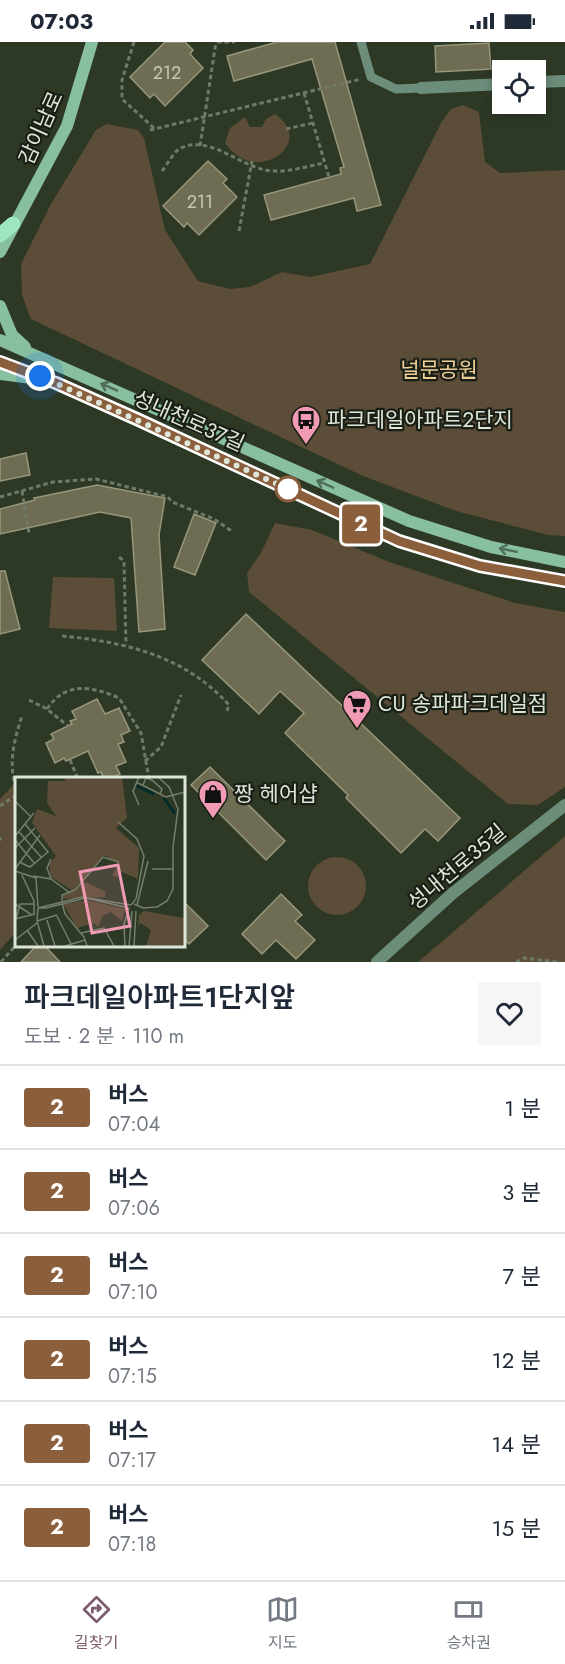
<!DOCTYPE html>
<html lang="ko">
<meta charset="utf-8">
<style>
body{margin:0;font-family:Jost,"Noto Sans KR",sans-serif;background:#f6f6f7;color:#1f2937;height:100vh;display:flex;flex-direction:column;font-size:22px;white-space:nowrap}
*{box-sizing:border-box;margin:0}
p{font-size:20px;color:#747a83}
.icon{flex:none;width:33px;height:33px;fill:none;stroke:currentColor;stroke-width:2;stroke-linecap:round;stroke-linejoin:round}
.map{position:relative;height:920px;overflow:hidden}
.details{display:flex;flex-direction:column;background:#fff;flex:1}
.details>*{flex:none}
.badge{padding:0 12px;border-radius:4px;font-size:21px;line-height:39px}
.controls{position:absolute;left:492px;top:18px;display:grid;gap:12px}
.controls a{display:grid;place-items:center;width:54px;height:54px;border-radius:0px;background:#fff;box-shadow:0 3px 9px #0003;font-size:30px}
.you{position:absolute;width:30px;height:30px;margin:-15px;border:4px solid #fff;border-radius:50%;background:#1a73e8;box-shadow:0 0 0 9px #1a73e833}
.map>.badge{position:absolute;translate:-50% -50%;box-shadow:0 0 0 3px #fff}
.round{display:grid;place-items:center;flex:none;width:63px;height:63px;border-radius:0px;background:#f6f6f7}
.headline{display:flex;align-items:center;justify-content:space-between;height:102px;padding:0 24px}
h1{font-size:28px;font-weight:600;line-height:45px}
ul{padding:0;list-style:none}
li{display:flex;align-items:center;gap:18px;height:84px;padding:0 24px;border-top:2px solid #e0e1e3}
li div{flex:1}
li b{display:block;font-size:22px}
li em{font-style:normal}
li .badge{min-width:66px;font-weight:700;text-align:center}
.status{display:flex;justify-content:space-between;align-items:center;height:42px;padding:0 30px;background:#fff;direction:ltr}
.status svg{height:16px;fill:currentColor}
.tab-bar{display:flex;justify-content:space-around;align-items:center;height:84px;border-top:2px solid #e0e1e3;background:#fff;font-size:16px;color:#747a83}
.tab-bar a{display:grid;justify-items:center;gap:3px}
.tab-bar .selected{color:#7d5c6f}
.map>svg:first-child{display:block}
</style>
<div class="status"><b>07:03</b><svg viewBox="0 0 49 12"><path d="M0 12V9h3v3zM5 12V6h3v6zM10 12V3h3v9zM15 12V0h3v12zM26 1h20v11H26zM47 4h2v5h-2z"/></svg></div>
<div class="map">
<svg width="565" height="920" viewBox="0 0 565 920">
<rect width="100%" height="100%" fill="#2d3925"/>
<g fill="#5b4d37">
<path d="M463,63L479,70L485,120L500,131L565,128V494L548,493L456,469L363,434L31,277L22,253L21,222L51,162L96,88L107,82L138,88L144,96L165,188L198,239L230,247L250,245L282,230L310,235L370,222L442,79L451,67Z"/>
<path d="M275,72C318,101 255,146 225,101L230,86L245,75L250,85H262L266,77Z"/>
<path d="M275,481L312,488L389,520L515,561L565,570V745L538,763L508,762L249,550L247,531L261,511Z"/>
<path d="M53,535L114,536L117,589L49,586Z"/>
<path d="M16,740V890L0,908V757Z"/>
<path d="M565,794V920H418Z"/>
<circle cx="337" cy="844" r="29"/>
</g>
<g fill="#6e6d53" stroke="#97967b" stroke-width="1.5">
<path d="M165,0H185L193,8L190,12L203,26L165,64L154,52L150,56L130,35Z"/>
<path d="M277,0H335L381,163L357,169L354,156L271,178L264,153L341,132L340,126L344,125L312,17L234,39L227,14Z"/>
<path d="M489,1L491,27L436,30L435,4Z"/>
<path d="M208,119L227,137L223,141L237,155L199,193L187,181L184,185L163,164Z"/>
<path d="M26,411L30,433L0,439V417Z"/>
<path d="M97,443L165,456L159,493L165,587L139,590L131,476L100,470L0,492V467L35,458L34,456Z"/>
<path d="M194,472L216,481L195,533L174,525Z"/>
<path d="M0,529H5L20,587L0,592Z"/>
<path d="M246,572L460,776L438,799L425,787L401,811L346,756L348,753L285,691L304,671L280,649L259,672L202,618Z"/>
<path d="M97,657L105,672L119,666L130,689L121,693L124,700L118,702L126,720L116,724L120,732L110,737H104L101,730L98,731L88,709L66,719L64,716L55,721L46,701L54,697L51,692L72,682L70,679L76,677L72,669Z"/>
<path d="M210,725L285,799L266,818L191,743Z"/>
<path d="M281,852L302,873L295,879L315,898L296,917L276,898L262,912L242,892Z"/>
<path d="M183,859L208,884L189,902L183,896Z"/>
<path d="M37,903H44L60,920H21Z"/>
</g>
<g fill="none" stroke-linecap="round" stroke-linejoin="round">
<g stroke="#6f7968" stroke-width="3" stroke-dasharray="4.5 3" stroke-linecap="butt">
<path d="M134,0L122,38V57L155,87"/>
<path d="M217,0H235"/>
<path d="M304,51L329,135"/>
<path d="M286,87L313,81"/>
<path d="M150,88L361,37"/>
<path d="M200,104L216,0"/>
<path d="M162,129C167,123 173,111 179,107C210,90 242,128 273,129C290,130 308,124 324,121"/>
<path d="M239,189L252,119"/>
<path d="M22,449L29,491"/>
<path d="M0,455L53,440L96,437L168,455L172,460L214,477L233,490"/>
<path d="M119,515L124,519L126,603"/>
<path d="M62,594C126,600 185,614 229,663L227,669"/>
<path d="M29,658L47,667L68,684"/>
<path d="M47,667C66,639 91,644 119,656L141,691L149,737"/>
<path d="M70,718L78,737"/>
<path d="M145,719L161,705L181,653"/>
<path d="M16,746C8,722 14,698 22,674"/>
<path d="M0,764L16,753"/>
<path d="M0,797H2"/>
<path d="M1,920L16,903"/>
<path d="M516,920L524,916L557,920"/>
</g>
<path stroke="#6b8d7a" stroke-width="9" d="M361,0L371,35L396,47L421,46"/>
<g stroke="#6b8d7a" stroke-width="12">
<path d="M536,40L565,39"/>
<path d="M421,46L502,42"/>
<path d="M377,920L453,851L565,763"/>
</g>
<g stroke="#88bfa0" stroke-width="12">
<path d="M0,210L67,84L92,0"/>
<path d="M0,264L12,293L25,305"/>
<path d="M0,298L409,479L491,505L565,520"/>
<path d="M0,320L56,341L399,499L480,524L565,539"/>
<path d="M0,332L32,336"/>
</g>
<path stroke="#9de6be" stroke-width="15" d="M0,193L13,182"/>
</g>
<defs><path id="oneway-shaft" d="M-6 0H5M1.5-3L5.5 0L1.5 3" fill="none" stroke-width="1.6" stroke-linecap="round" stroke-linejoin="round" transform="scale(1.5)"/></defs>
<g stroke="#506f5a">
<use href="#oneway-shaft" transform="translate(109 345) rotate(-156)"/>
<use href="#oneway-shaft" transform="translate(325 442) rotate(-156)"/>
<use href="#oneway-shaft" transform="translate(508 508) rotate(-168)"/>
</g>
<g fill="none" stroke-linecap="round" stroke-linejoin="round">
<g stroke="#fff" stroke-width="14">
<path id="line" d="M0,320L56,341L139,378L399,499L480,524L565,539"/>
</g>
<use href="#line" stroke="#8b5e3c" stroke-width="9"/>
<path stroke="#dee6d9" stroke-width="6" stroke-dasharray="0 10.8" d="M40,334L288,447"/>
</g>
<defs>
<g id="bus-pin" transform="scale(1.5)"><path d="M0 17L-7.5 6A9.5 9.5 0 1 1 7.5 6Z" fill="#f09ab4" stroke="#191f15"/><path d="M-5-6H5V4H4V6H2V4H-2V6H-4V4H-5ZM-3.5-4V0h7V-4ZM-3.5 1.2v1.5H-2V1.2ZM2 1.2v1.5H3.5V1.2Z" fill="#111"/></g>
<g id="supermarket-pin" transform="scale(1.5)"><path d="M0 17L-7.5 6A9.5 9.5 0 1 1 7.5 6Z" fill="#f09ab4" stroke="#191f15"/><path d="M-6-5.5h2.5l.6 2H6L4.5 2H-2.5L-4.4-4H-6ZM-1.5 3.2a1.3 1.3 0 1 0 .1 0ZM3 3.2a1.3 1.3 0 1 0 .1 0Z" fill="#111"/></g>
<g id="shop-pin" transform="scale(1.5)"><path d="M0 17L-7.5 6A9.5 9.5 0 1 1 7.5 6Z" fill="#f09ab4" stroke="#191f15"/><path d="M-5-2.5h2.3a2.7 3.5 0 0 1 5.4 0H5L5.5 6h-11ZM-1.5-2.5h3a1.5 2.3 0 0 0-3 0Z" fill="#111"/></g>
</defs>
<g fill-rule="evenodd">
<use href="#bus-pin" x="306" y="378"/>
<use href="#supermarket-pin" x="357" y="662"/>
<use href="#shop-pin" x="213" y="752"/>
</g>
<circle fill="#fff" stroke="#8b5e3c" stroke-width="3" cx="288" cy="447" r="12"/>
<g text-anchor="middle" dominant-baseline="central" stroke-width="4.5" stroke-linejoin="round" paint-order="stroke">
<g font-size="18" fill="#c2c8b8">
<text x="167" y="31">212</text>
<text x="200" y="160">211</text>
</g>
<g font-size="21" fill="#dee6d9" stroke="#191f15">
<text transform="translate(41 86) rotate(-66)">감이남로</text>
<text transform="translate(189 379) rotate(24)">성내천로37길</text>
<text transform="translate(457 825) rotate(-40)">성내천로35길</text>
</g>
<g font-size="21" fill="#eece99" stroke="#191f15">
<text x="439" y="328">널문공원</text>
</g>
<g font-size="21" fill="#dee6d9" stroke="#191f15" text-anchor="start">
<text x="327" y="378">파크데일아파트2단지</text>
<text x="378" y="662">CU 송파파크데일점</text>
<text x="234" y="752">짱 헤어샵</text>
</g>
</g>
<g transform="translate(15 735)">
<rect width="170" height="170" fill="#2d3925"/>
<path d="M49,0H107L112,41L101,51L124,71L123,102L107,95L102,101L97,98L104,87L89,78L58,114L36,100L34,87L41,79L17,46L22,32L41,39L32,26L33,4H50ZM71,105L91,115L90,120L48,122V118ZM72,123L110,132L107,144L96,135L87,139L83,150L80,146L62,151L48,127ZM129,134L169,141V169H131L136,153L125,146L123,151L124,138Z" fill="#5b4d37"/>
<path fill="none" stroke="#002d29" stroke-width="3" d="M122,9L139,17M149,21L160,37"/>
<path fill="none" stroke="#747e6d" stroke-width="1.5" d="M124,0L118,14L124,28M121,5L151,20L170,15M128,8L131,1L137,3L147,12L145,17M0,24L16,40M103,45L122,62L129,79L121,122L116,128M4,55L27,81M0,59L19,36M0,63L20,87M0,71L20,51M36,82L32,91L36,102M4,85L15,90L33,75L10,47M0,92L25,58M137,92H158M0,94L21,101L23,130M7,98L19,124V137M18,99L36,102L55,116M47,124V118L60,113L88,80L104,85M47,126L50,137L69,160L72,169M0,127L17,138M119,127L128,131L142,130L152,124L158,112V70L163,32L154,10L143,0M122,128L133,84M23,131L22,144L29,169M114,131L71,121L31,131H23L67,120L116,128M42,139L57,169M0,142L20,137M1,142L5,127H19M32,143L40,169M22,144L42,138M12,153L23,169M66,156L89,151L99,169M0,163L22,146M50,169L70,163M110,169L109,147L114,131M114,169L117,134M119,169L121,134"/>
<path fill="#f09ab4" fill-opacity="0.15" stroke="#f09ab4" stroke-width="3" d="M103,88L115,149L77,156L65,95Z"/>
<rect width="170" height="170" fill="none" stroke="#dee6d9" stroke-width="3"/>
</g>
</svg>
<div class="controls">
<a><svg class="icon" aria-label="locate" viewBox="0 0 24 24"><circle cx="12" cy="12" r="6"/><path d="M12 2v4M12 18v4M2 12h4M18 12h4"/></svg></a>
</div>
<div class="you" style="left:40px;top:334px"></div>
<b class="badge" style="left:361px;top:482px;background:#8b5e3c;color:#fff">2</b>
</div>
<section class="details">
<div class="headline"><div><h1>파크데일아파트1단지앞</h1><p>도보 · 2 분 · 110 m</p></div><a class="round"><svg class="icon" aria-label="heart" viewBox="0 0 24 24"><path d="M12 20l-8-8c-3-5 5-10 8-4 3-6 11-1 8 4z"/></svg></a></div>
<ul>
<li><span class="badge" style="background:#8b5e3c;color:#fff">2</span><div><b>버스</b><p>07:04</p></div><em>1 분</em></li>
<li><span class="badge" style="background:#8b5e3c;color:#fff">2</span><div><b>버스</b><p>07:06</p></div><em>3 분</em></li>
<li><span class="badge" style="background:#8b5e3c;color:#fff">2</span><div><b>버스</b><p>07:10</p></div><em>7 분</em></li>
<li><span class="badge" style="background:#8b5e3c;color:#fff">2</span><div><b>버스</b><p>07:15</p></div><em>12 분</em></li>
<li><span class="badge" style="background:#8b5e3c;color:#fff">2</span><div><b>버스</b><p>07:17</p></div><em>14 분</em></li>
<li><span class="badge" style="background:#8b5e3c;color:#fff">2</span><div><b>버스</b><p>07:18</p></div><em>15 분</em></li>
</ul>
</section>
<nav class="tab-bar">
<a class="selected"><svg class="icon" aria-label="directions" viewBox="0 0 24 24"><path d="M12 3l9 9-9 9-9-9zM9 14v-3h6M13 9l2 2-2 2"/></svg>길찾기</a>
<a><svg class="icon" aria-label="map" viewBox="0 0 24 24"><path d="M3 6l6-2 6 2 6-2v14l-6 2-6-2-6 2zM9 4v14M15 6v14"/></svg>지도</a>
<a><svg class="icon" aria-label="tickets" viewBox="0 0 24 24"><path d="M3 7h18v10H3zM15 7v10"/></svg>승차권</a>
</nav>
